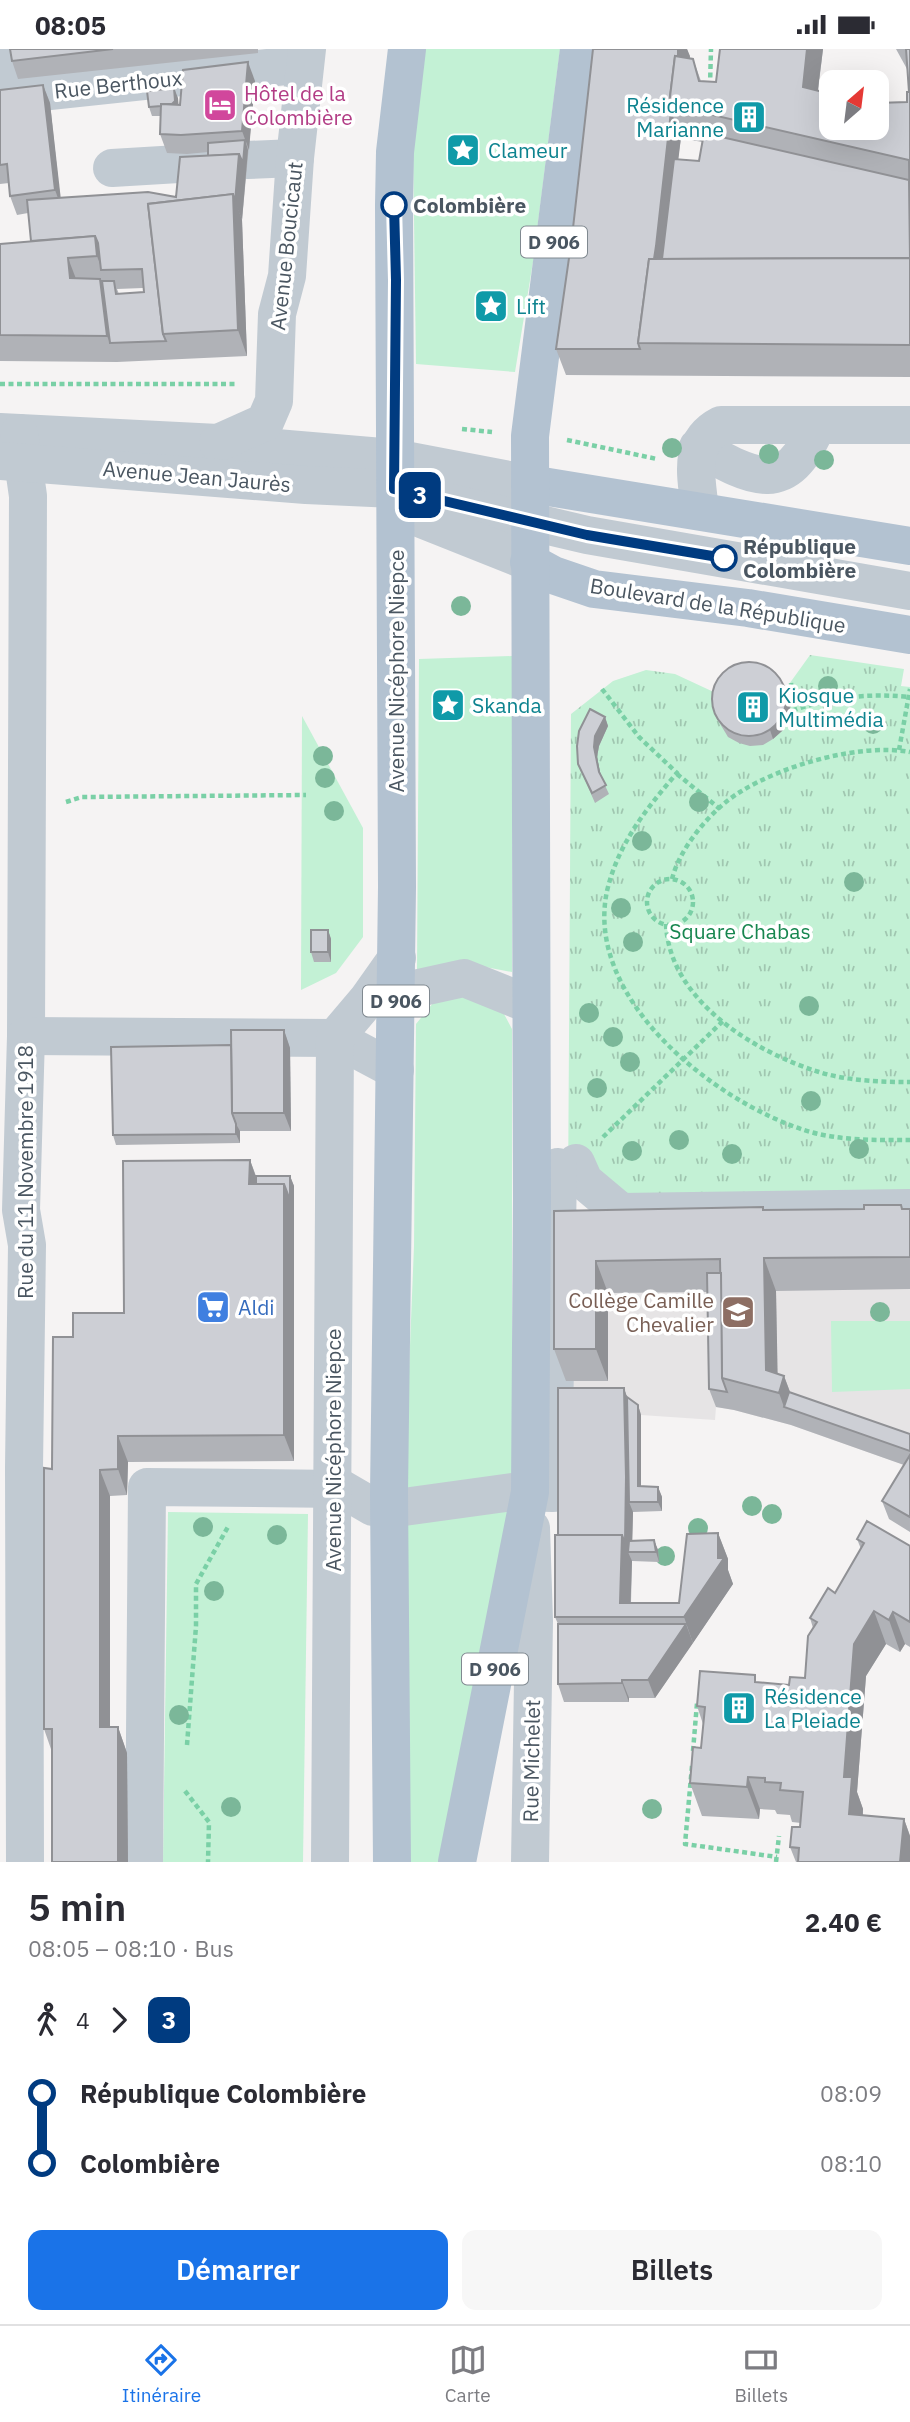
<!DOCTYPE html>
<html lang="fr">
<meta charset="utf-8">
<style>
body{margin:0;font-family:"IBM Plex Sans",sans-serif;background:#f7f7f7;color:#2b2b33;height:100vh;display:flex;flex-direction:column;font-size:26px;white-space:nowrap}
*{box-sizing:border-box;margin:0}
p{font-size:23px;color:#7c7c81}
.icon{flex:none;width:38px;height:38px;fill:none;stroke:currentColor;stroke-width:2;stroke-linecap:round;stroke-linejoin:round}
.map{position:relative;height:1813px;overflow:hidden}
.sheet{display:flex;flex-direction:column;background:#fff;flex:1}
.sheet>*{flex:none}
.badge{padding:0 14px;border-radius:10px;font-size:24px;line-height:46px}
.needle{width:46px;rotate:28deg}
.buttons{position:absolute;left:819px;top:21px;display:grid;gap:14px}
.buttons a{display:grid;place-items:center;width:70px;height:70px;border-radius:14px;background:#fff;box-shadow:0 7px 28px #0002;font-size:35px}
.map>.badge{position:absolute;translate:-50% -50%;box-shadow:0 0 0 4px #fff}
.legs{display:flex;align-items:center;gap:10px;height:77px;padding:0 28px;font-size:23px}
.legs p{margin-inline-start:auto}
.summary{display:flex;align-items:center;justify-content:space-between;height:119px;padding:0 28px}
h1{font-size:38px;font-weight:600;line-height:52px}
.primary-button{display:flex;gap:14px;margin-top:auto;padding:14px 28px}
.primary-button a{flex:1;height:80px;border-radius:14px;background:#1a73e8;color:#fff;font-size:28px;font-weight:600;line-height:80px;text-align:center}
.primary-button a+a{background:#f7f7f7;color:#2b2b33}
ul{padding:0 28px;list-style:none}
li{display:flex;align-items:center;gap:24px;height:70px;font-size:26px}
li i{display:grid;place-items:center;width:10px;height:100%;margin:0 9px;background:currentColor}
li i::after{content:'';width:18px;height:18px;margin:-9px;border:5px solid;border-radius:50%;background:#fff}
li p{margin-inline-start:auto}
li:first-child i{background:linear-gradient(#0000 50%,currentColor 0)}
li:last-child i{background:linear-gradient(currentColor 50%,#0000 0)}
.status{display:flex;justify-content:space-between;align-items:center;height:49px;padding:0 35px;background:#fff;direction:ltr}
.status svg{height:19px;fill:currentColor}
.dock{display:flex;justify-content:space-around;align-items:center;height:98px;border-top:2px solid #e1e1e2;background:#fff;font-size:19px;color:#7c7c81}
.dock a{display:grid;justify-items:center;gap:4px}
.dock .on{color:#1a73e8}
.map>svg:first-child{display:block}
</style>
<div class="status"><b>08:05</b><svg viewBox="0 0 49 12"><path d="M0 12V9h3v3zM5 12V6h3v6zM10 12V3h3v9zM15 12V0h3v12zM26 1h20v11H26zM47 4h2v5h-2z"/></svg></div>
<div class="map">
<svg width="910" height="1813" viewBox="0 0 910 1813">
<defs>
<pattern id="park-tufts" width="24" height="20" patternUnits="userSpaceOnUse" patternTransform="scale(1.75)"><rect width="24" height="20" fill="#c3f1d5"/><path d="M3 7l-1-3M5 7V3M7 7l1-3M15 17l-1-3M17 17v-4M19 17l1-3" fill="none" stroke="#a0c6b0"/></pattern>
</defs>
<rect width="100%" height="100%" fill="#f5f3f3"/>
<path fill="#e6e4e5" d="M910,1188V1418L791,1376L734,1361L716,1358L715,1371L641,1366L630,1357H565L566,1194Z"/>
<g fill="#c3f1d5">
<path d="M425,0H560L533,213L515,323L416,315L413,96Z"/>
<path d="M512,607V923L480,917L417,922L419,610Z"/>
<path d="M302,667L363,779V888L336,924L301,941Z"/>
<path d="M464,944L504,965L512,980V1430L404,1446L414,1197L416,975L433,954Z"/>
<path d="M831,1272H910V1340L832,1343Z"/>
<path d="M511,1456L448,1813H403L404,1472Z"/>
<path d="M168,1463L308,1465L303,1813H163Z"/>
</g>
<path fill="url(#park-tufts)" d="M810,606L904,620L901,637L910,638V1144L568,1150L571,665L613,632L646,621L675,625L718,645L787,638Z"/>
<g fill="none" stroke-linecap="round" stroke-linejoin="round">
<g stroke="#7ad0a6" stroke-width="4.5" stroke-dasharray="5 3.5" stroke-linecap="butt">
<path d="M710,37L711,0"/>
<path d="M0,335H237"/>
<path d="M462,380L492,383"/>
<path d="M567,391L657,410"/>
<path d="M791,634L794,661C833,648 869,644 910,648"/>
<path d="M602,640L639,688L677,724C646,760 618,795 607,842C584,950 714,1052 804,1081C838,1092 876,1091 910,1091"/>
<path d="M899,701L910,640"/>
<path d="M677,725L720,760"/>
<path d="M66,753L82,748L306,746"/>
<path d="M672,830C680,798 712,760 740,743C783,716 860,694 910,703"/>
<circle cx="670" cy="853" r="23"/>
<path d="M666,875C669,951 754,1003 819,1023C848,1032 881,1033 910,1033"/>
<path d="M603,1088L723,972"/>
<path d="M187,1696L196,1577V1535L229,1476"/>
<path d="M693,1702L697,1654"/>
<path d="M692,1717L685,1795L777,1808"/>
<path d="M185,1742L209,1773L208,1813"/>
<path d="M776,1813L779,1787"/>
</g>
<g stroke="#c1cad2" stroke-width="38">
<path d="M0,10L3,38L12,46L305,15"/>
<path d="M247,111L295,109"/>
<path d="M112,119L212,113"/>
<path d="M0,383L218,394L394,409L530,435"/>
<path d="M19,384L28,447L26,987L21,1161L27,1196L24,1419L25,1813"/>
<path d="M218,394L265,373L274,352L277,265L287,227L295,109L307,0"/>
<path d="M698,398C754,430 787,448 817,376"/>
<path d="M0,412L306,436L394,440L427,437"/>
<path d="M396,441L587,486L910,542"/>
<path d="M399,461L529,513"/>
<path d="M700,462C697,429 686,394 721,376H910"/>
<path d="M396,949L414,940L464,929L531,956"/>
<path d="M26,987L335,989L395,1021"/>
<path d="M576,1114L584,1132L621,1163L910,1159"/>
<path d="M144,1813L147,1438L342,1440L373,1458L389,1460L512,1443L553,1444L558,1118"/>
<path d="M330,1813L335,989L368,950L397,909"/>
<path d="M530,1813L534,1572L531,1479"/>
</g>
<g stroke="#b3c2d1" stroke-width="38">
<path d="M530,435L910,497"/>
<path d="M529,513L553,526L594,540L748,559L910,586"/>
<path d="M392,1813L389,1444L397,838L394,156L395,103L407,0"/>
<path d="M457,1813L530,1443L532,1150L530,387L579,0"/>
</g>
</g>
<g fill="#7bb799">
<circle cx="672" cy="399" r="10"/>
<circle cx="769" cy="405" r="10"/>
<circle cx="824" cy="411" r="10"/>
<circle cx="461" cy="557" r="10"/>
<circle cx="828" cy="637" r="10"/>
<circle cx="873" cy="675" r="10"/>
<circle cx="323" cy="707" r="10"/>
<circle cx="325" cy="729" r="10"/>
<circle cx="699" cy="753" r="10"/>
<circle cx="334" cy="762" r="10"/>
<circle cx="642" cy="792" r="10"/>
<circle cx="854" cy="833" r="10"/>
<circle cx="621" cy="859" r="10"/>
<circle cx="633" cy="893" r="10"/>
<circle cx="809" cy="957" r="10"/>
<circle cx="589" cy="964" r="10"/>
<circle cx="613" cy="988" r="10"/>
<circle cx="630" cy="1013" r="10"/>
<circle cx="597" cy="1039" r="10"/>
<circle cx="811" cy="1052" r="10"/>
<circle cx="679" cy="1091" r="10"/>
<circle cx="859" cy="1100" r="10"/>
<circle cx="632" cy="1102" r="10"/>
<circle cx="732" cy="1105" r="10"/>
<circle cx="880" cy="1263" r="10"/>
<circle cx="752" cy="1457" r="10"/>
<circle cx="772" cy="1465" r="10"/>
<circle cx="203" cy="1478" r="10"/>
<circle cx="698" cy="1479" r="10"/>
<circle cx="277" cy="1486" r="10"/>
<circle cx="665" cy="1507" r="10"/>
<circle cx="214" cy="1542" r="10"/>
<circle cx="179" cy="1666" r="10"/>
<circle cx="231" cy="1758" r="10"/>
<circle cx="652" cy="1760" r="10"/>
</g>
<g fill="#b0b2b7" fill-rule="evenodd">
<path d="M10,0H258V4L18,30L12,12Z"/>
<path d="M593,0H687L690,9L693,10L701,32L716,33L720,0H823L818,42L831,79L907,53L909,43L907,20L896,0H910V328L566,326L556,300L572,188ZM681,89L702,93L699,112L678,110Z"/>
<path d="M255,32L242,171L247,307L117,313L0,312V195L31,192L28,164L17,166L10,147L9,134L0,135V41L43,36L50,54L60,149L176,148L208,107V103L187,105L167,104L160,85L161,67H152L149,58L178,49V56ZM143,239L144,243L119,245L117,240Z"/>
<path d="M788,648L790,660L788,672L782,682L773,690L763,696L750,697L739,694L728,688L716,668L713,658Z"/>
<path d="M605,668L608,677L599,697L597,708L601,728L609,745L595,754L578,715Z"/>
<path d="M328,881L331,890V913H314L311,903Z"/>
<path d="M284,981L290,999L291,1082H240V1094L116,1096L113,1086L231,996Z"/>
<path d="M250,1111L256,1127H290L294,1137V1412L128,1413L127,1446L110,1447V1678H118L127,1704L128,1813H52V1703L44,1680L52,1420L73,1288L124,1264Z"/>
<path d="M901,1156L902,1160H910V1240L776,1242L777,1325L784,1327L790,1343L910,1385V1483L889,1470L882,1452L904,1416L791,1376L734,1361L716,1358L709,1340L707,1243L608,1244V1332H566L554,1300V1162L763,1158L764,1161L864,1160Z"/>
<path d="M624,1339L627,1348L638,1356L641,1366V1438H658L662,1448V1462L633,1463L632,1492L654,1491L658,1501L659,1513L632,1512L631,1554H679L718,1484L728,1510V1521L733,1535L655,1649H629V1653H564L558,1635V1575L555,1568L558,1486Z"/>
<path d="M857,1490L910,1497V1598L905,1595L900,1603L886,1595L866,1627L857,1743L863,1760V1766L904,1770L910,1787V1813H796L790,1798L800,1778L801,1774L792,1773L790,1766L777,1765L775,1761L760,1760L759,1770L702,1767L690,1734L701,1699L703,1675L697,1657L758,1633L789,1636L805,1629L813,1579L810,1569L835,1544L861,1500Z"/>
</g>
<g fill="#909195">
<path d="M678,0H687L690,7L684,60L672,57Z"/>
<path d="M807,0H823L814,71L803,38Z"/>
<path d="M248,13L255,32L249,101L242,82Z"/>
<path d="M43,36L50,54L62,160L55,141Z"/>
<path d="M174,39L178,49L179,61L171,56Z"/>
<path d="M671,62L681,88L665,223L641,294Z"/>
<path d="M245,91L248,101L242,171L235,153L239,105Z"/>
<path d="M233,145L242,171L247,307L238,281Z"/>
<path d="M95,187L105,213L102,221L97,207Z"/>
<path d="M68,209L78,235L70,229Z"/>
<path d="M100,230L110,256V294L107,287Z"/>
<path d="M785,639L788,648L790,660L788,672L782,682L773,690L770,681Z"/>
<path d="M605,668L608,677L599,697L597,708L602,733L599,723L594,698L595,687Z"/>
<path d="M328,881L331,890V913L328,903Z"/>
<path d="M284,981L290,999L291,1082L284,1064Z"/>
<path d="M236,1075L240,1082V1094L236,1085Z"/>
<path d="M250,1111L259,1137L249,1135Z"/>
<path d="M290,1127L294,1137V1412L284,1386V1135Z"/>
<path d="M764,1209L776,1242L778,1343L766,1321Z"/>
<path d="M596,1212L608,1244V1332L596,1300Z"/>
<path d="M784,1327L796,1359L784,1358L779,1344Z"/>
<path d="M624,1339L630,1357L629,1453L633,1463L632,1503H628L632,1512L630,1568L620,1554Z"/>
<path d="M638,1356L641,1366V1447L638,1437Z"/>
<path d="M118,1387L128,1413L127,1446L118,1420Z"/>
<path d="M100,1421L110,1447V1704L100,1678Z"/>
<path d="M658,1438L662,1448V1462L658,1453Z"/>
<path d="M718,1484L728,1510V1521L733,1535L693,1594L684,1568L718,1509Z"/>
<path d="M654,1491L658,1501L659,1513L656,1503Z"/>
<path d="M874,1562L886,1595L866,1627L857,1743L863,1760L861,1797L849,1765L844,1728L854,1595Z"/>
<path d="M893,1563L905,1595L900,1603L889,1571Z"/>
<path d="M686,1575L693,1594L655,1649L648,1631Z"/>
<path d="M622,1631L629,1649V1653L622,1634Z"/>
<path d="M118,1678L127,1704L128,1813H118Z"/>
<path d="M748,1728L760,1760L759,1770L747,1738Z"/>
<path d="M904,1770L910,1787V1813H900Z"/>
</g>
<g fill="#cdcfd5" stroke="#909195" stroke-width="2">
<path d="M10,0H113L12,12Z"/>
<path d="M593,0H678V7H675L669,56L671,62L656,197L654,210H649L638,294L640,300H556L572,188Z"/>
<path d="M720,0H807L803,38L831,45V79H877V54L907,53V43H910V185L909,111L669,56L675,7L693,10L699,32L716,33Z"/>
<path d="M906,0H910V43H909Z"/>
<path d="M248,13L242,82L181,86L160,85L161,55L180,56L183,21Z"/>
<path d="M43,36L55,141L10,147L7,115L0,116V41Z"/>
<path d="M174,39L175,52L172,55H161V57L149,58L147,42Z"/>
<path d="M704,84L909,131L910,209L662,210L674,110L699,112Z"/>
<path d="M245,91L243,114L239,105L208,107V94Z"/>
<path d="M239,105L235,153L233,145L148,155L163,285L166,292L110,294L102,232H114L116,245L144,243L142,220L101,221L98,194L95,187L31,192L27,151L148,143L176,148L180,108Z"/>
<path d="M233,145L238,281L163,285L148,155Z"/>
<path d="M95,187L97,207L68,209L70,229L100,230L107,287L0,286V195Z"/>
<path d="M910,209V296L638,294L649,210Z"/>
<circle cx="749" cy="650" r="37"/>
<path d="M590,660L605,668L595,687L594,698L599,723L606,736L592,744L578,715L577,697L579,682Z"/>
<rect x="311" y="881" width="17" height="22"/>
<path d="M231,981H284V1064H232Z"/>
<path d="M231,996L232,1064L236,1075V1085L113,1086L111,998Z"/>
<path d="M250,1111L249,1135H284V1386L118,1387V1420L100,1421V1678H118V1813H52V1680H44V1419L52,1420L53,1288H73V1264H124L123,1112Z"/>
<path d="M256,1127H290V1151L284,1135H256Z"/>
<path d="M864,1156H901L902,1160H910V1208L764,1209L766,1321L784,1327L779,1344L722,1329L720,1210L596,1212V1300H554V1162L763,1158V1161L864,1160Z"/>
<path d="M707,1224H721L722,1329L727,1343L709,1340Z"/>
<path d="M558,1339H624L626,1428L625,1494L622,1486H558Z"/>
<path d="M789,1343L910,1385V1402L784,1358Z"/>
<path d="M627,1348L638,1356V1437L658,1438V1453H629Z"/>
<path d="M910,1406V1468L882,1452Z"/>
<path d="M867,1472L910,1497V1573L893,1563L889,1571L874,1562L854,1595L844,1728H852L849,1765L904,1770L900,1813H798L799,1799L790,1798L792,1778H800L803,1743L780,1741L781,1734L765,1733V1729L748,1728L747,1738L690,1734L693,1698L701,1699L705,1658L697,1657L700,1622L755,1626V1633L789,1636L790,1628L805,1629L808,1587L817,1573L810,1569L828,1539L835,1544L864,1494L857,1490Z"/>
<path d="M718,1484V1509H724L684,1568H555V1486H622L620,1554H679L687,1485Z"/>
<path d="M654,1491L656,1503H628L629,1492Z"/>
<path d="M558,1575H686L648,1631H622V1634L558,1635Z"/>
</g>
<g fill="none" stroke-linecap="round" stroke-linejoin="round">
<g stroke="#fff" stroke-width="16">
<path id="line-1" d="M394,156L396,231L394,440L587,486L724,509"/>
</g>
<use href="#line-1" stroke="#003b80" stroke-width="10"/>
</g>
<defs>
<g id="hotel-square" transform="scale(1.75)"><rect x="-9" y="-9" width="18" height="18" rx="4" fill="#d1479c" stroke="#fff"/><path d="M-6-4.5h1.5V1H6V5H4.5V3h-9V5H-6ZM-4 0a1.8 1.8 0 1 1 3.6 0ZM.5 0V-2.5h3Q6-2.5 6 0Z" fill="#fff"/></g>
<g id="building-square" transform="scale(1.75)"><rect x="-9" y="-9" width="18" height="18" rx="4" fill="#0f9aa8" stroke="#fff"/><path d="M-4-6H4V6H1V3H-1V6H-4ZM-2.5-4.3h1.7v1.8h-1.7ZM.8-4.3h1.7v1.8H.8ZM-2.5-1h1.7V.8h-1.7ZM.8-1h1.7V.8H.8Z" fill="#fff"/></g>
<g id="sight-square" transform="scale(1.75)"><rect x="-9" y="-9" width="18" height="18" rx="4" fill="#0f9aa8" stroke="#fff"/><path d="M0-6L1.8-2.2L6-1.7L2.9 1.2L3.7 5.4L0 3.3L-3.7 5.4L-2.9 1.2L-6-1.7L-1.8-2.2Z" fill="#fff"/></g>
<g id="supermarket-square" transform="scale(1.75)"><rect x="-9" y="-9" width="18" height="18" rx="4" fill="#3f7fe0" stroke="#fff"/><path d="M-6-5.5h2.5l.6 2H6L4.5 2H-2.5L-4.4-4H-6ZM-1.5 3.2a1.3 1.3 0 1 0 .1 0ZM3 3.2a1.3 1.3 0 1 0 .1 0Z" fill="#fff"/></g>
<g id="school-square" transform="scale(1.75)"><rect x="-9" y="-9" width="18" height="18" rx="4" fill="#8d6e63" stroke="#fff"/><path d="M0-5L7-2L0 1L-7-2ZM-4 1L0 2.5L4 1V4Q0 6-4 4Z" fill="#fff"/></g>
</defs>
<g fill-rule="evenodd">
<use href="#hotel-square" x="220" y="56"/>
<use href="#building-square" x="749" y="68"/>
<use href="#sight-square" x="463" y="101"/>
<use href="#sight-square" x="491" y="257"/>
<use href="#sight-square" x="448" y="656"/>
<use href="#building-square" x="753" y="658"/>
<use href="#supermarket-square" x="213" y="1258"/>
<use href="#school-square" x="738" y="1263"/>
<use href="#building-square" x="739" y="1659"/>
</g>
<g fill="#fff" stroke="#003b80" stroke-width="3.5">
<circle cx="394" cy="156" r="12"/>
<circle cx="724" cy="509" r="12"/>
</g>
<g text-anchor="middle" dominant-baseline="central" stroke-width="7" stroke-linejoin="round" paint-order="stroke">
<g fill="#fff" stroke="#808990" stroke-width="2">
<rect x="521" y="177.5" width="66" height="31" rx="5"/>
<rect x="363" y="936.5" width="66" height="31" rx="5"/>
<rect x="462" y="1604.5" width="66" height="31" rx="5"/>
</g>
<g font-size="19" font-weight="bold" fill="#4a5661">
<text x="554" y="193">D 906</text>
<text x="396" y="952">D 906</text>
<text x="495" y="1620">D 906</text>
</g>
<g font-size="21" fill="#4a5661" stroke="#fff">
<text transform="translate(118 35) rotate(-6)">Rue Berthoux</text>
<text transform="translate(286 197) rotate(-84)">Avenue Boucicaut</text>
<text transform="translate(197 427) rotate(5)">Avenue Jean Jaurès</text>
<text transform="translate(718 556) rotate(9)">Boulevard de la République</text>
<text transform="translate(396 622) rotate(-90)">Avenue Nicéphore Niepce</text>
<text transform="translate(25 1123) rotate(-90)">Rue du 11 Novembre 1918</text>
<text transform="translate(333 1401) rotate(-90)">Avenue Nicéphore Niepce</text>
<text transform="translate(531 1712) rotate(-89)">Rue Michelet</text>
</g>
<g font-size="21" fill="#b23c85" stroke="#fff" text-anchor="start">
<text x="244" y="44">Hôtel de la<tspan x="244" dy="24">Colombière</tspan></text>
</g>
<g font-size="21" fill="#0d838f" stroke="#fff" text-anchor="start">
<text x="724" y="56" text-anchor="end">Résidence<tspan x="724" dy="24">Marianne</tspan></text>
<text x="488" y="101">Clameur</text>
<text x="516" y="257">Lift</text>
<text x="778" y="646">Kiosque<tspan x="778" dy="24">Multimédia</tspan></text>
<text x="472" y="656">Skanda</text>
<text x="764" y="1647">Résidence<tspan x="764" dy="24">La Pleiade</tspan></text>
</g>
<g font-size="21" font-weight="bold" fill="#4a5661" stroke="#fff" text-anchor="start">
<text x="413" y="156">Colombière</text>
<text x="743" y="497">République<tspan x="743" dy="24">Colombière</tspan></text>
</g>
<g font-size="21" fill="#17864f" stroke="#fff">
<text x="740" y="882">Square Chabas</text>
</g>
<g font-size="21" fill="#785e54" stroke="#fff" text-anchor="end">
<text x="714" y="1251">Collège Camille<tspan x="714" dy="24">Chevalier</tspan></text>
</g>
<g font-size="21" fill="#366cbe" stroke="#fff" text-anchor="start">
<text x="238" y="1258">Aldi</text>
</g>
</g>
</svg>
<div class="buttons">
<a><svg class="needle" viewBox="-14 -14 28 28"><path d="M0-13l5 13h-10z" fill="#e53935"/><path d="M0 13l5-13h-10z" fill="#7c7c81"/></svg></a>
</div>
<b class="badge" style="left:420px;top:446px;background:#003b80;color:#fff">3</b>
</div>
<section class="sheet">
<div class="summary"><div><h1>5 min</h1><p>08:05 – 08:10 · Bus</p></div><b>2.40 €</b></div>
<div class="legs"><svg class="icon" aria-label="walk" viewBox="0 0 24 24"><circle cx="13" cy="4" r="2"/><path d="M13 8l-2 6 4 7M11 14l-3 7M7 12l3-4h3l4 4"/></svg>4<svg class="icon" aria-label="forward" viewBox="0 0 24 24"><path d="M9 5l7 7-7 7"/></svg><b class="badge" style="background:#003b80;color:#fff">3</b></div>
<ul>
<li><i style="color:#003b80"></i><b>République Colombière</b><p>08:09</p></li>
<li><i style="color:#003b80"></i><b>Colombière</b><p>08:10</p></li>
</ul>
<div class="primary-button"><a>Démarrer</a><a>Billets</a></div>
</section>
<nav class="dock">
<a class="on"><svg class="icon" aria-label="directions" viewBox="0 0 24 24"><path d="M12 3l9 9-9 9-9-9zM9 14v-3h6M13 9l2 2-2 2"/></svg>Itinéraire</a>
<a><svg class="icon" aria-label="map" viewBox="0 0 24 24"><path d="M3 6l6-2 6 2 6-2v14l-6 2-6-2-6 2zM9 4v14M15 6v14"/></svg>Carte</a>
<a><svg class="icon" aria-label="tickets" viewBox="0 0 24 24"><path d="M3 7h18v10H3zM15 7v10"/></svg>Billets</a>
</nav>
